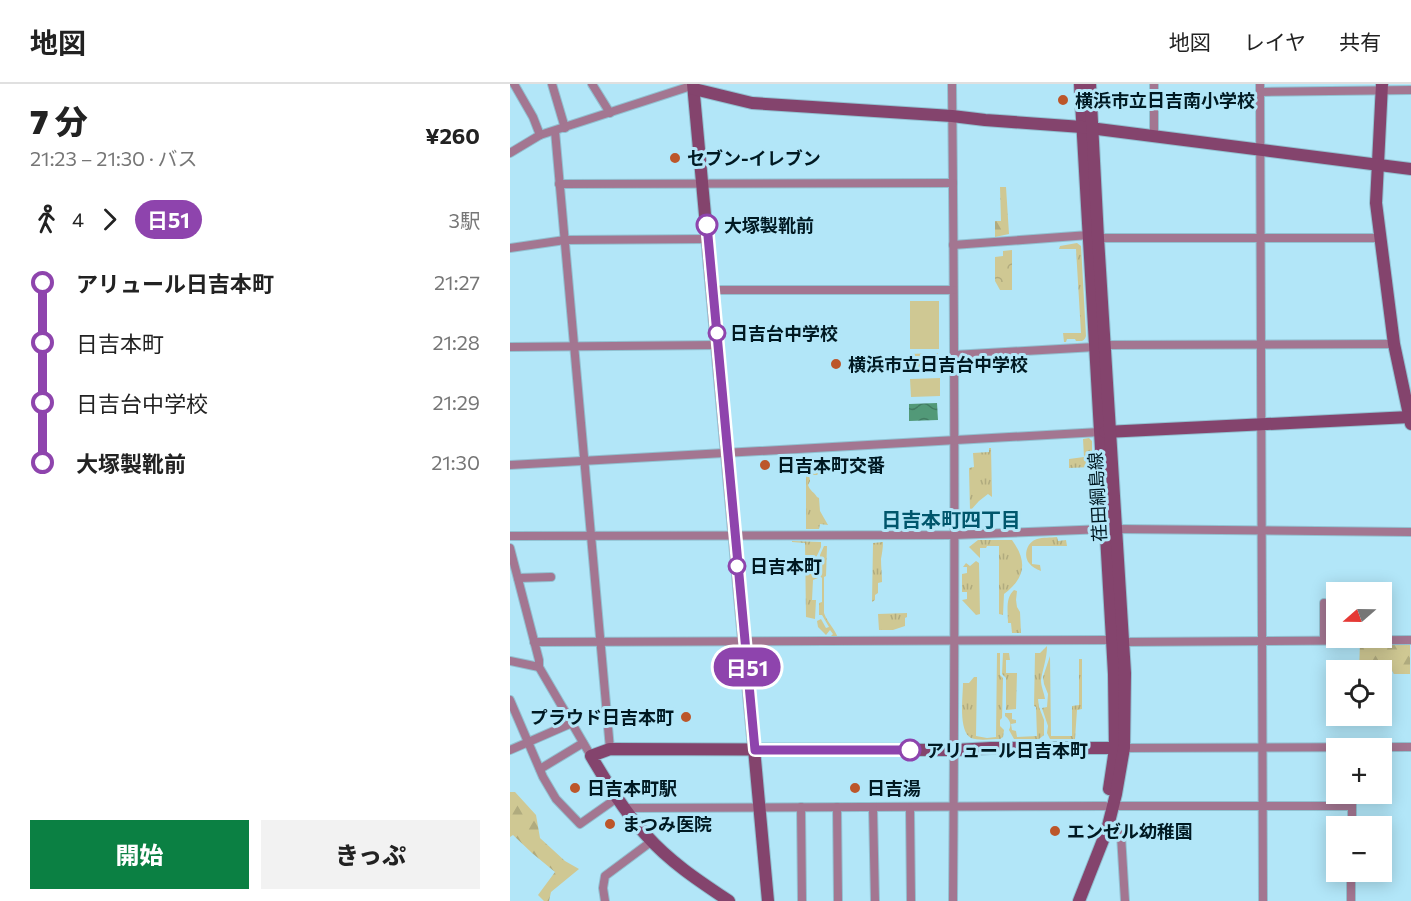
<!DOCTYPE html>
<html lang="ja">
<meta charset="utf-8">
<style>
body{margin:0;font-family:Commissioner,"Noto Sans JP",sans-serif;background:#f2f2f2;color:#222;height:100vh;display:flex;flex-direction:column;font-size:22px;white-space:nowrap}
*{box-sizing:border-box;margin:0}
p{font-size:20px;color:#767676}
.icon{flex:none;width:33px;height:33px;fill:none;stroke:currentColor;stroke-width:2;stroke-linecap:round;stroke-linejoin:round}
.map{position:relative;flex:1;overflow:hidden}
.panel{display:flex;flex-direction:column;background:#fff;width:510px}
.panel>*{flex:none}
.badge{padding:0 12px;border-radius:20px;font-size:21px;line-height:39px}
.needle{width:39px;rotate:250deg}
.buttons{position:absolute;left:816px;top:498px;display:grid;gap:12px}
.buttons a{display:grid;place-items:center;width:66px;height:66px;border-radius:0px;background:#fff;box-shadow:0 3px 15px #0003;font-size:30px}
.map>.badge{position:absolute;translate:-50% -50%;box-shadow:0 0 0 3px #fff}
.legs{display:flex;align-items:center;gap:9px;height:66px;padding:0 30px;font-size:20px}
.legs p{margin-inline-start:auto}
.headline{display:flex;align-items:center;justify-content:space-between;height:102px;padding:0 30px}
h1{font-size:33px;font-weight:800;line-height:45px}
.cta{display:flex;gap:12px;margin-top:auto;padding:12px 30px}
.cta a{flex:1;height:69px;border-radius:0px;background:#0b8043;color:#fff;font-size:24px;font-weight:800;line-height:69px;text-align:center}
.cta a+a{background:#f2f2f2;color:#222}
ul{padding:0 30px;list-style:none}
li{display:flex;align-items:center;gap:21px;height:60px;font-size:22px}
li i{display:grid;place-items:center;width:9px;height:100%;margin:0 8px;background:currentColor}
li i::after{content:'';width:15px;height:15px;margin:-8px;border:4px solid;border-radius:50%;background:#fff}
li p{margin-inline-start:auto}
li:first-child i{background:linear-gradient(#0000 50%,currentColor 0)}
li:last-child i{background:linear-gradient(currentColor 50%,#0000 0)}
header{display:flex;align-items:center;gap:36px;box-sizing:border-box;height:84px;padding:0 30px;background:#fff;border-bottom:2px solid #e0e0e0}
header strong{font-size:28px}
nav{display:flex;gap:33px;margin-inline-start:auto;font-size:21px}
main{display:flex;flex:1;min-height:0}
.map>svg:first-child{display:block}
</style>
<header>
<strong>地図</strong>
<nav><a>地図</a><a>レイヤ</a><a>共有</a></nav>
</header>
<main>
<section class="panel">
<div class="headline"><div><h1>7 分</h1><p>21:23 – 21:30 · バス</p></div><b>¥260</b></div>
<div class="legs"><svg class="icon" aria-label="walk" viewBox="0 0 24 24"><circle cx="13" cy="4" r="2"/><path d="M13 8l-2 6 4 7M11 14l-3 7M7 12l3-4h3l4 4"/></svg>4<svg class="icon" aria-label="forward" viewBox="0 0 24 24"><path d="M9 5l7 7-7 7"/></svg><b class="badge" style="background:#8e44ad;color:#fff">日51</b><p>3駅</p></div>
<ul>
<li><i style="color:#8e44ad"></i><b>アリュール日吉本町</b><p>21:27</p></li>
<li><i style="color:#8e44ad"></i><span>日吉本町</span><p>21:28</p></li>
<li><i style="color:#8e44ad"></i><span>日吉台中学校</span><p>21:29</p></li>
<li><i style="color:#8e44ad"></i><b>大塚製靴前</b><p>21:30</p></li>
</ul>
<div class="cta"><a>開始</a><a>きっぷ</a></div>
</section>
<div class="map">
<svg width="901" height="817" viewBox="0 0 901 817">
<defs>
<pattern id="grass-tufts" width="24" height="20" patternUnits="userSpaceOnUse" patternTransform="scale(1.5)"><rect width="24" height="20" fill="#cfc893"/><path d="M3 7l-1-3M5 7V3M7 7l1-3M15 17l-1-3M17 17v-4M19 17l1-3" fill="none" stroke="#b0ab7e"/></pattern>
<pattern id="forest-firs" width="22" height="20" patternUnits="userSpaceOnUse" patternTransform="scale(1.5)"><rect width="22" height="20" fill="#cfc893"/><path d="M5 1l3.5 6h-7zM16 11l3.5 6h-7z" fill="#b0ab7e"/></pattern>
<pattern id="park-crowns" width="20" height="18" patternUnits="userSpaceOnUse" patternTransform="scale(1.5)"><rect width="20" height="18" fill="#cfc893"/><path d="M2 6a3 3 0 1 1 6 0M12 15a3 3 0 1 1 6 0" fill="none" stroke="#b0ab7e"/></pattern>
<pattern id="water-waves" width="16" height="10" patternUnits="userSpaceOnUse" patternTransform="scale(1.5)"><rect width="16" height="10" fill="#529978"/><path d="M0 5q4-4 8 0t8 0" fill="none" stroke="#427c62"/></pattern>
</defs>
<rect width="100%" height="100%" fill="#b2e6f8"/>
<g fill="url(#grass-tufts)">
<path d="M567,159L571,162L576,252C574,258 571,257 566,257L565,255H557L556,258H554L553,249H571L566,165H549L550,162Z"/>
<path d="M579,354L582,357V383L559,384V375L574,373L573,355Z"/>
<path d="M479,364H481L482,413L478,410L469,417L460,427L459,384L464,383L463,369L479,368Z"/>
<path d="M303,373V376L306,381H310L311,383L308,385L309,389L307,391H299L300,397L298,401C300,407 304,408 307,413L309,414L310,427L318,441L310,440L309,445H296V388L301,387V374Z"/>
<path d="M547,453L548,457L556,456L557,462H522V480L530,481L531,487C526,485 522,483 519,479C513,471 517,458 527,455C533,453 540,454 547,453Z"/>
<path d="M468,456H502C518,478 515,494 494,510L493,531L489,530V462H477L476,464H470V474L459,463Z"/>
<path d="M282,457L311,458V463L305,476L308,477V494L303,496L302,516H306L305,535L296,533L295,459L282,458Z"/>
<path d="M373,458C373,464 372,469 371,475C371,483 372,490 372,498L368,499V509L365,511V516L362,518L363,459Z"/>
<path d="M466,477L469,479L470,530L466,531L452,516L457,515V508H452V490L457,489V483H453L456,479L460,482Z"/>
<path d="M504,506L507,507L506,516L507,523L510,528L511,549H502L501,539H498C498,528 495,514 504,506Z"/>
<path d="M397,529V533L395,534V542L383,546H369L368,530Z"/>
<path d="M537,562C537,574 533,584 531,596C531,603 534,608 535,615H528L529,623L534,636V651L529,655H504L499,646C502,640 500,636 495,632V629H502V635L506,636V639L501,640L502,646L506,647L507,653L527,652L526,623L524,622L525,569H530Z"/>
<path d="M487,569H490V591L493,594L492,634L490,636V642L494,646L493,653L490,655C481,655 469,657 461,654C448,647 453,612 453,599H459L464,593H467L466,652L477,654L486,653Z"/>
<path d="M493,569H499L500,576H496V589H507L506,625L496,626V594L492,590Z"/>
<path d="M540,572L541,652H562V622L569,621V575H572V625L567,626L565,655H540L537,649L538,642L532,624L537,623L538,610L534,600L533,593Z"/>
</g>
<g fill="url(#forest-firs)">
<path d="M490,103H496L499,150L485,153V137H491Z"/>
<path d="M314,462H317L316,492L314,493V529C317,538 325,545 328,554L320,553L323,550L320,546L316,551L308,543L307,537L311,535L316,544L319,543L312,531H309V519L312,518V494L310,492V471Z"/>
<path d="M900,558V590H884L880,583L874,584L872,581L860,580L859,586H849L850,559Z"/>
<path d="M0,708H5L26,731L30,754L55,777L69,785L41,808L39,817H34L28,811L45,788L22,769L3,751L0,753Z"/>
</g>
<path fill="url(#park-crowns)" d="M502,166V206H490L485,197V173L493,172V167Z"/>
<g fill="#cfc893">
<rect x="400" y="217" width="29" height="48"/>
<path d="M428,269V287L399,288V270Z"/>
<path d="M430,294V312L401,313L400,295Z"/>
</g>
<path fill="url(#water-waves)" d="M427,319L428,336L399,337V320Z"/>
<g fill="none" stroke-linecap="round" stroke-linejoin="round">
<g stroke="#92c1d1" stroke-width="10">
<g id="street">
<path d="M4,0L23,33L30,51"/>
<path d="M42,0L55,44"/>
<path d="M82,0L100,29"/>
<path d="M442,0C445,272 445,545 443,817"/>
<path d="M644,0V51"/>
<path d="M750,0L753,817"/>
<path d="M750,8L901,6"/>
<path d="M45,47L100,665"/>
<path d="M0,69L30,51L178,3L184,5"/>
<path d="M49,100L443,99"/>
<path d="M588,154H870"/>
<path d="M443,161L579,151"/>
<path d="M0,164L55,156L198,155"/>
<path d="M203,206H443"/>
<path d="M595,261L884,260"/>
<path d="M0,263L208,261"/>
<path d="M444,271L585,263"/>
<path d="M0,381L590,348"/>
<path d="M607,445L901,448"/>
<path d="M0,452L444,451L595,445"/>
<path d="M0,464L29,576V583L81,672"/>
<path d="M8,494L41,493"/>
<path d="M814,519V556"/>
<path d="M24,558L602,556"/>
<path d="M613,558L901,556"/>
<path d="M0,577L29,583"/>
<path d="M0,616L33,693L46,715L70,740L107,714"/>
<path d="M614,664L901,663"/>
<path d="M0,666L62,639"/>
<path d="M30,685L73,659"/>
<path d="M603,722H842"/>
<path d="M291,723L292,817"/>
<path d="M327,723L328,817"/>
<path d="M114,724L595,722"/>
<path d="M363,724L365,817"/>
<path d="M400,724L401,817"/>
<path d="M842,742V710"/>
<path d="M597,746L606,747L611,751L615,817"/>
<path d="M95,817L93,804L95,792L142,757"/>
<path d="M841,817V788"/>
</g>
</g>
<g stroke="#92c1d1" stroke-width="14">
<g id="secondary">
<path d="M183,0L258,817"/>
<path d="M570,0L604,590L605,665L599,705"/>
<path d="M872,0L866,119L884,260L901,340"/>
<path d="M184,5L242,19L442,32L475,36L572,43L901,85"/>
<path d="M595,348L900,333"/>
<path d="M219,817C189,797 160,778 136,751C114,727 97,699 81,672L100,665L445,666L481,664H611"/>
<path d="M569,817L597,746L606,710L614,664L615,589L588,154L580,0"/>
</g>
</g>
<use href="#street" stroke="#a37691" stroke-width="8"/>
<use href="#secondary" stroke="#84446d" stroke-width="12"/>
</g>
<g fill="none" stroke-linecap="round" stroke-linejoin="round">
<g stroke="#fff" stroke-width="14">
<path id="line-1" d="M197,141L245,666H400"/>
</g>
<use href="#line-1" stroke="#8e44ad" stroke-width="9"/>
</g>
<g fill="#bc562a" stroke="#b2e6f8" stroke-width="2">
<circle cx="553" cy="16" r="6"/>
<circle cx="165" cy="74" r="6"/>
<circle cx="326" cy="280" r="6"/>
<circle cx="255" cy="381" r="6"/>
<circle cx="176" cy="633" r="6"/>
<circle cx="65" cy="704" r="6"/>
<circle cx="345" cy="704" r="6"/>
<circle cx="100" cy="740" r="6"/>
<circle cx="545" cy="747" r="6"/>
</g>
<g fill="#fff" stroke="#8e44ad" stroke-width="3">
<circle cx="197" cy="141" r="10"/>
<circle cx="207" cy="249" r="8"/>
<circle cx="227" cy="482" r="8"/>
<circle cx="400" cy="666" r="10"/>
</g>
<g text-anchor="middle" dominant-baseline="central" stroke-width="6" stroke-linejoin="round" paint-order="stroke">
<g font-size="18" font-weight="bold" fill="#001922" stroke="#b2e6f8" text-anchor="start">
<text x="565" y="16">横浜市立日吉南小学校</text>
<text x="177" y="74">セブン-イレブン</text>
<text x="338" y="280">横浜市立日吉台中学校</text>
<text x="267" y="381">日吉本町交番</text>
<text x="164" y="633" text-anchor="end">プラウド日吉本町</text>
<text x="77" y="704">日吉本町駅</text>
<text x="357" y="704">日吉湯</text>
<text x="112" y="740">まつみ医院</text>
<text x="557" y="747">エンゼル幼稚園</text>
</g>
<g font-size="18" font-weight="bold" fill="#001922" stroke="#b2e6f8" text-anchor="start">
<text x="214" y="141">大塚製靴前</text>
<text x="220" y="249">日吉台中学校</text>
<text x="240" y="482">日吉本町</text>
<text x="416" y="666">アリュール日吉本町</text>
</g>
<g font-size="18" fill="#001922" stroke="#b2e6f8">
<text transform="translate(587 413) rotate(-93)">荏田綱島線</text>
</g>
<g font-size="20" font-weight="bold" fill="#00566c" stroke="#b2e6f8">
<text x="441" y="435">日吉本町四丁目</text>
</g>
</g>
</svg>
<div class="buttons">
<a><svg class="needle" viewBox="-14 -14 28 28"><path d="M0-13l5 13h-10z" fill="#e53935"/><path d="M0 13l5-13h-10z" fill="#767676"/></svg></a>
<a><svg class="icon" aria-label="locate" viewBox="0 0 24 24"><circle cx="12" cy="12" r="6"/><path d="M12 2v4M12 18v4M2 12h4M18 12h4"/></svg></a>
<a>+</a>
<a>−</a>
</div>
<b class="badge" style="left:237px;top:583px;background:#8e44ad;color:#fff">日51</b>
</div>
</main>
